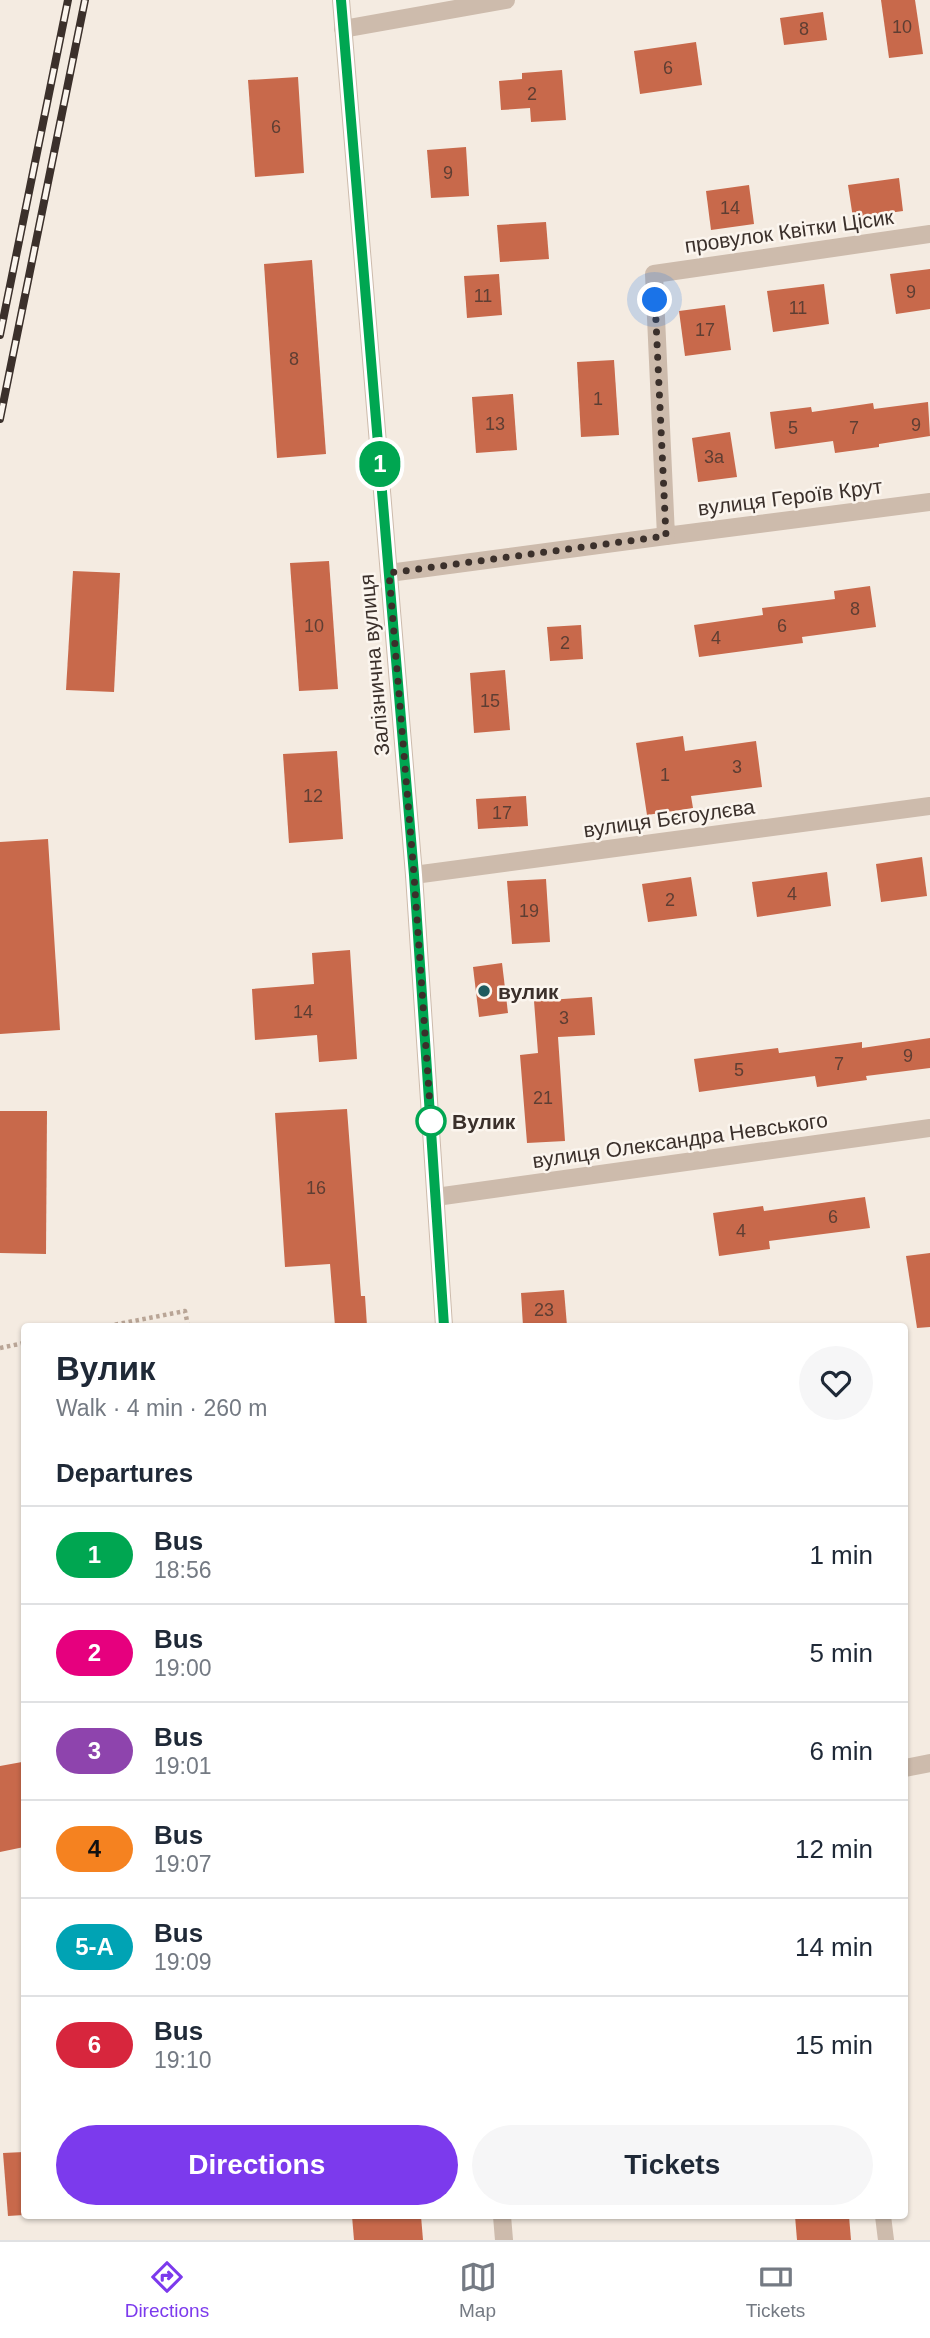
<!DOCTYPE html>
<meta charset="utf-8">
<style>
body{margin:0;font-family:Helvetica,sans-serif;background:#f6f6f7;color:#1f2937;height:100vh;display:flex;flex-direction:column;font-size:26px;white-space:nowrap}
*{box-sizing:border-box;margin:0}
p{font-size:23px;color:#747a83}
.icon{flex:none;width:38px;height:38px;fill:none;stroke:currentColor;stroke-width:2;stroke-linecap:round;stroke-linejoin:round}
.map{position:relative;flex:1;overflow:hidden}
.side{position:absolute;left:21px;top:1323px;width:887px;height:896px;display:flex;flex-direction:column;background:#fff;border-radius:7px;box-shadow:0 2px 5px #0004}
.side>*{flex:none}
.badge{padding:0 14px;border-radius:23px;font-size:24px;line-height:46px}
.you{position:absolute;width:35px;height:35px;margin:-18px;border:5px solid #fff;border-radius:50%;background:#1a73e8;box-shadow:0 0 0 10px #1a73e833}
.map>.badge{position:absolute;translate:-50% -50%;box-shadow:0 0 0 4px #fff}
h2{padding:0 35px;font-size:26px;line-height:63px}
.round{display:grid;place-items:center;flex:none;width:74px;height:74px;border-radius:37px;background:#f6f6f7}
.overview{display:flex;align-items:center;justify-content:space-between;height:119px;padding:0 35px}
h1{font-size:33px;font-weight:600;line-height:52px}
.button{display:flex;gap:14px;margin-top:auto;padding:14px 35px}
.button a{flex:1;height:80px;border-radius:42px;background:#7c3aed;color:#fff;font-size:28px;font-weight:600;line-height:80px;text-align:center}
.button a+a{background:#f6f6f7;color:#1f2937}
ul{padding:0;list-style:none}
li{display:flex;align-items:center;gap:21px;height:98px;padding:0 35px;border-top:2px solid #e0e1e3}
li div{flex:1}
li b{display:block;font-size:26px}
li em{font-style:normal}
li .badge{min-width:77px;font-weight:700;text-align:center}
.menu{display:flex;justify-content:space-around;align-items:center;height:98px;border-top:2px solid #e0e1e3;background:#fff;font-size:19px;color:#747a83}
.menu a{display:grid;justify-items:center;gap:4px}
.menu .active{color:#7c3aed}
.map>svg:first-child{display:block}
</style>
<div class="map">
<svg width="930" height="2240" viewBox="0 0 930 2240">
<rect width="100%" height="100%" fill="#f4ebe1"/>
<g fill="#c8694b">
<path d="M881,0H915L923,54L889,58Z"/>
<path d="M823,12L827,40L784,45L780,18Z"/>
<path d="M696,42L702,85L640,94L634,51Z"/>
<path d="M562,70L566,120L531,122L530,108L501,110L499,81L522,79V73Z"/>
<path d="M298,77L304,173L255,177L248,80Z"/>
<path d="M466,147L469,196L431,198L427,150Z"/>
<path d="M899,178L903,211L853,218L848,185Z"/>
<path d="M749,185L754,224L711,230L706,191Z"/>
<path d="M546,222L549,259L500,262L497,225Z"/>
<path d="M312,260L326,454L277,458L264,264Z"/>
<path d="M930,269V309L896,314L890,274Z"/>
<path d="M499,274L502,315L467,318L464,276Z"/>
<path d="M824,284L829,324L773,332L767,291Z"/>
<path d="M725,305L731,350L685,356L679,311Z"/>
<path d="M614,360L619,435L581,437L577,362Z"/>
<path d="M513,394L517,450L476,453L472,397Z"/>
<path d="M928,402L930,436L879,444V447L835,453L833,441L775,449L770,412L811,407L812,412L873,403L874,409Z"/>
<path d="M730,432L737,477L698,482L692,438Z"/>
<path d="M329,561L338,689L299,691L290,563Z"/>
<path d="M73,571L120,573L114,692L66,690Z"/>
<path d="M870,586L876,627L802,637L803,643L699,657L694,625L763,615L762,608L835,599L834,591Z"/>
<path d="M581,625L583,659L550,661L547,627Z"/>
<path d="M505,670L510,730L474,733L470,673Z"/>
<path d="M683,736L685,751L756,741L762,787L691,796L693,808L647,815L636,743Z"/>
<path d="M337,751L343,839L289,843L283,754Z"/>
<path d="M526,796L528,826L478,829L476,799Z"/>
<path d="M48,839L60,1030L0,1034V842Z"/>
<path d="M922,857L927,896L881,902L876,864Z"/>
<path d="M827,872L831,906L757,917L752,882Z"/>
<path d="M691,877L697,916L648,922L642,884Z"/>
<path d="M546,879L550,942L512,944L507,881Z"/>
<path d="M350,950L357,1059L319,1062L317,1035L255,1040L252,989L314,984L312,953Z"/>
<path d="M502,963L508,1013L479,1017L473,967Z"/>
<path d="M592,997L595,1035L558,1037L565,1141L527,1143L520,1055L538,1053L534,1001Z"/>
<path d="M930,1038V1068L866,1076L867,1080L817,1087L815,1076L699,1092L694,1059L778,1048L779,1053L862,1042V1048Z"/>
<path d="M347,1109L361,1296H365L367,1326H335L330,1264L285,1267L275,1113Z"/>
<path d="M0,1111H47L46,1254L0,1253Z"/>
<path d="M865,1197L870,1228L769,1241L770,1249L719,1256L713,1213L763,1206L764,1211Z"/>
<path d="M930,1253V1327L917,1328L906,1256Z"/>
<path d="M564,1290L567,1326H523L521,1293Z"/>
<path d="M22,1762L24,1775V1847L0,1852V1766Z"/>
<path d="M24,2152V2215L8,2216L3,2153Z"/>
<path d="M352,2216H421L423,2240H354Z"/>
<path d="M795,2216H849L851,2240H797Z"/>
</g>
<g fill="none" stroke-linecap="round" stroke-linejoin="round">
<g stroke="#b9a596" stroke-width="4.5" stroke-dasharray="3.5 3.5" stroke-linecap="butt">
<path d="M108,1326L185,1311L188,1326"/>
<path d="M0,1348L24,1343"/>
</g>
<path stroke="#cdbbac" stroke-width="16" d="M883,2216L886,2240"/>
<g stroke="#cdbbac" stroke-width="18">
<path d="M341,0L414,875L444,1326"/>
<path d="M343,29L506,0"/>
<path d="M930,234L654,274L666,536L930,502"/>
<path d="M389,573L666,536"/>
<path d="M414,875L930,806"/>
<path d="M436,1197L930,1128"/>
<path d="M905,1768L930,1763"/>
<path d="M502,2216L504,2240"/>
</g>
<g stroke="#3b302b" stroke-width="8">
<g id="rail">
<path d="M0,335L68,0"/>
<path d="M0,419L85,0"/>
</g>
</g>
<use href="#rail" stroke="#fbf5ee" stroke-width="5" stroke-dasharray="16" stroke-linecap="butt"/>
</g>
<g fill="none" stroke-linecap="round" stroke-linejoin="round">
<g stroke="#fff" stroke-width="16">
<path id="line" d="M341,0L414,875L444,1326"/>
</g>
<use href="#line" stroke="#00a651" stroke-width="10"/>
<path stroke="#3b302b" stroke-width="7" stroke-dasharray="0 12.6" d="M431,1121L414,875L389,573L666,536L655,300"/>
</g>
<circle fill="#1f5a5e" stroke="#fbf5ee" stroke-width="2.5" cx="484" cy="991" r="7"/>
<circle fill="#fff" stroke="#00a651" stroke-width="3.5" cx="431" cy="1121" r="14"/>
<g text-anchor="middle" dominant-baseline="central" stroke-width="5" stroke-linejoin="round" paint-order="stroke">
<g font-size="18" fill="#5e3e33">
<text x="902" y="27">10</text>
<text x="804" y="29">8</text>
<text x="668" y="68">6</text>
<text x="532" y="94">2</text>
<text x="276" y="127">6</text>
<text x="448" y="173">9</text>
<text x="730" y="208">14</text>
<text x="911" y="292">9</text>
<text x="483" y="296">11</text>
<text x="798" y="308">11</text>
<text x="705" y="330">17</text>
<text x="294" y="359">8</text>
<text x="598" y="399">1</text>
<text x="495" y="424">13</text>
<text x="916" y="425">9</text>
<text x="793" y="428">5</text>
<text x="854" y="428">7</text>
<text x="714" y="457">3а</text>
<text x="855" y="609">8</text>
<text x="314" y="626">10</text>
<text x="782" y="626">6</text>
<text x="716" y="638">4</text>
<text x="565" y="643">2</text>
<text x="490" y="701">15</text>
<text x="737" y="767">3</text>
<text x="665" y="775">1</text>
<text x="313" y="796">12</text>
<text x="502" y="813">17</text>
<text x="792" y="894">4</text>
<text x="670" y="900">2</text>
<text x="529" y="911">19</text>
<text x="303" y="1012">14</text>
<text x="564" y="1018">3</text>
<text x="908" y="1056">9</text>
<text x="839" y="1064">7</text>
<text x="739" y="1070">5</text>
<text x="543" y="1098">21</text>
<text x="316" y="1188">16</text>
<text x="833" y="1217">6</text>
<text x="741" y="1231">4</text>
<text x="544" y="1310">23</text>
</g>
<g font-size="21" fill="#3b302b" stroke="#fbf5ee">
<text transform="translate(789 231) rotate(-8)">провулок Квітки Цісик</text>
<text transform="translate(790 497) rotate(-7)">вулиця Героїв Крут</text>
<text transform="translate(374 665) rotate(-95)">Залізнична вулиця</text>
<text transform="translate(669 818) rotate(-8)">вулиця Бєгоулєва</text>
<text transform="translate(680 1140) rotate(-8)">вулиця Олександра Невського</text>
</g>
<g font-size="21" font-weight="bold" fill="#3b302b" stroke="#fbf5ee" text-anchor="start">
<text x="498" y="991">вулик</text>
</g>
<g font-size="21" font-weight="bold" fill="#3b302b" stroke="#fbf5ee" text-anchor="start">
<text x="452" y="1121">Вулик</text>
</g>
</g>
</svg>
<div class="you" style="left:655px;top:300px"></div>
<b class="badge" style="left:380px;top:464px;background:#00a651;color:#fff">1</b>
<section class="side">
<div class="overview"><div><h1>Вулик</h1><p>Walk · 4 min · 260 m</p></div><a class="round"><svg class="icon" aria-label="heart" viewBox="0 0 24 24"><path d="M12 20l-8-8c-3-5 5-10 8-4 3-6 11-1 8 4z"/></svg></a></div>
<h2>Departures</h2>
<ul>
<li><span class="badge" style="background:#00a651;color:#fff">1</span><div><b>Bus</b><p>18:56</p></div><em>1 min</em></li>
<li><span class="badge" style="background:#e6007e;color:#fff">2</span><div><b>Bus</b><p>19:00</p></div><em>5 min</em></li>
<li><span class="badge" style="background:#8e44ad;color:#fff">3</span><div><b>Bus</b><p>19:01</p></div><em>6 min</em></li>
<li><span class="badge" style="background:#f58220;color:#111">4</span><div><b>Bus</b><p>19:07</p></div><em>12 min</em></li>
<li><span class="badge" style="background:#00a3b4;color:#fff">5-А</span><div><b>Bus</b><p>19:09</p></div><em>14 min</em></li>
<li><span class="badge" style="background:#d7263d;color:#fff">6</span><div><b>Bus</b><p>19:10</p></div><em>15 min</em></li>
</ul>
<div class="button"><a>Directions</a><a>Tickets</a></div>
</section>
</div>
<nav class="menu">
<a class="active"><svg class="icon" aria-label="directions" viewBox="0 0 24 24"><path d="M12 3l9 9-9 9-9-9zM9 14v-3h6M13 9l2 2-2 2"/></svg>Directions</a>
<a><svg class="icon" aria-label="map" viewBox="0 0 24 24"><path d="M3 6l6-2 6 2 6-2v14l-6 2-6-2-6 2zM9 4v14M15 6v14"/></svg>Map</a>
<a><svg class="icon" aria-label="tickets" viewBox="0 0 24 24"><path d="M3 7h18v10H3zM15 7v10"/></svg>Tickets</a>
</nav>
